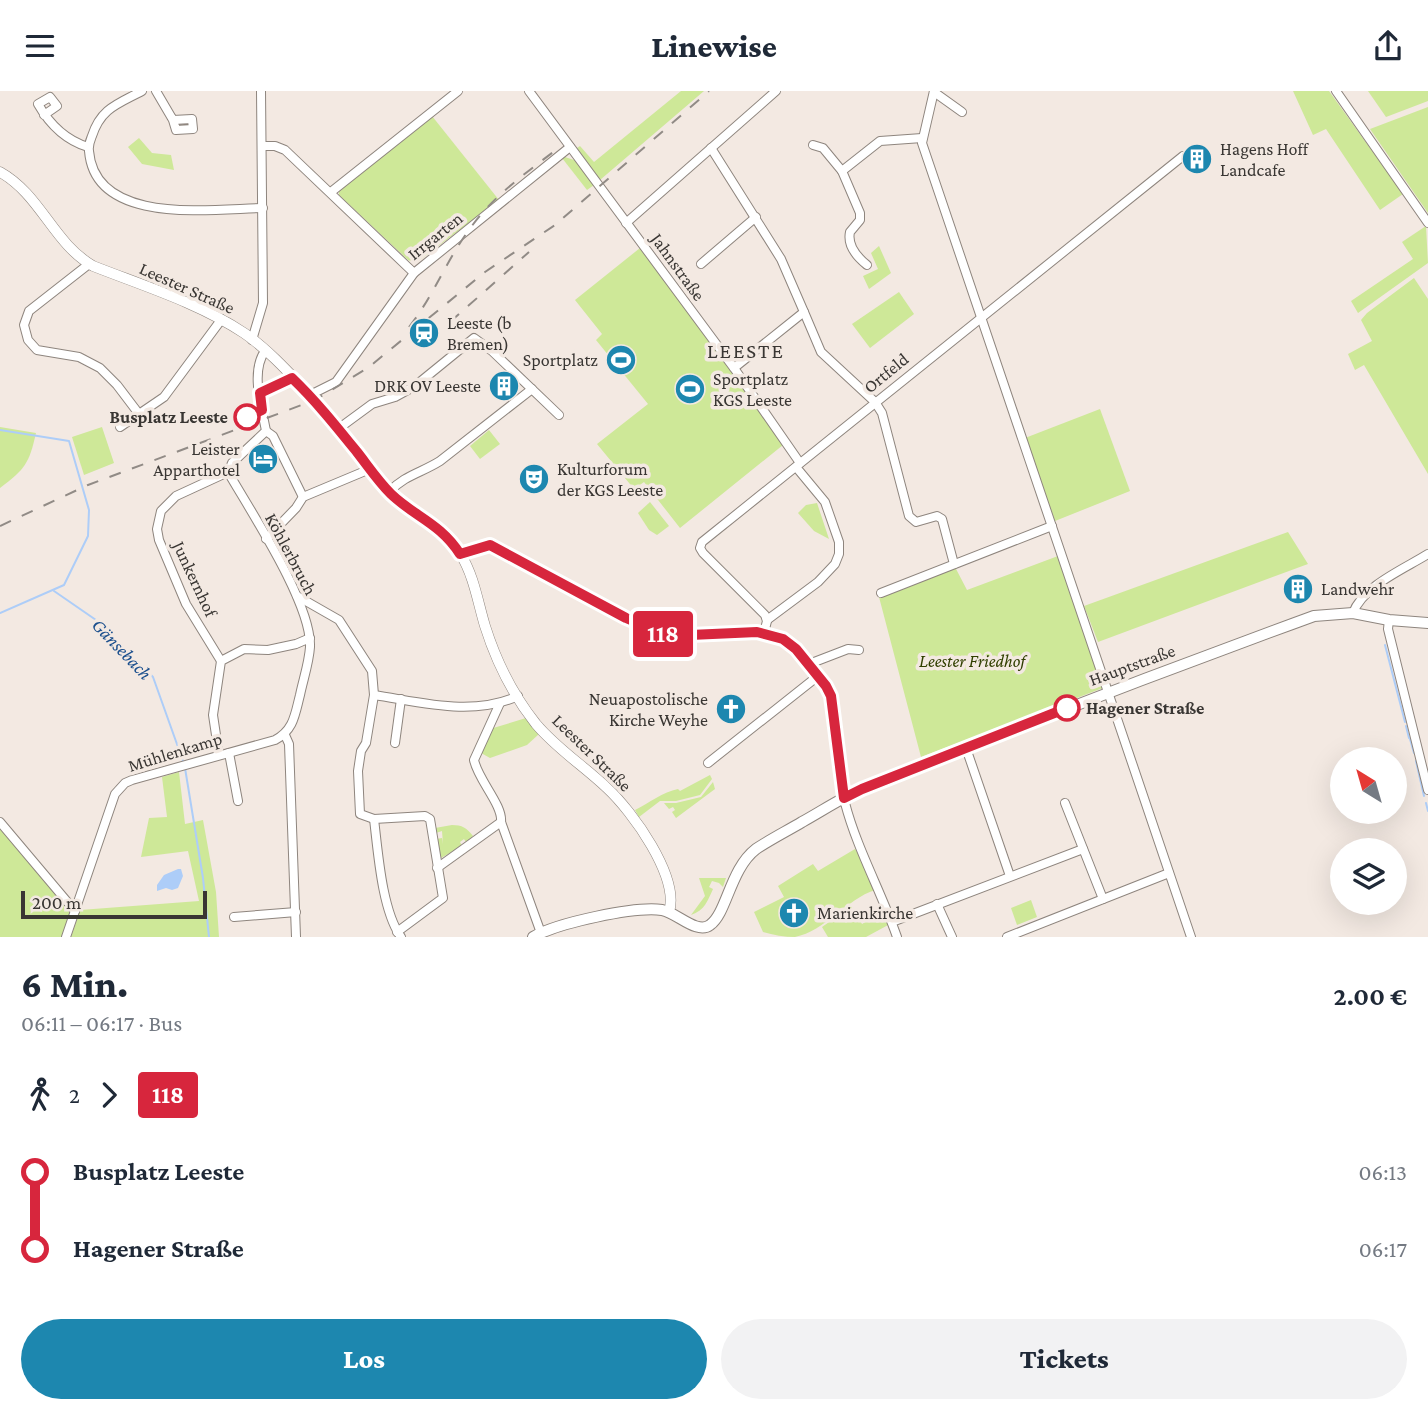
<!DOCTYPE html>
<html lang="de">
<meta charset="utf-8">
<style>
body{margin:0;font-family:"Crimson Pro",serif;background:#f2f2f3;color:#1f2937;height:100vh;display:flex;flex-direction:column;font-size:26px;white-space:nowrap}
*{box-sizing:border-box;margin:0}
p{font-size:23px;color:#747a83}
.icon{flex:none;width:38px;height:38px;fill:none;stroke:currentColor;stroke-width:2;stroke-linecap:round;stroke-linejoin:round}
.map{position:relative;height:846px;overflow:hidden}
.panel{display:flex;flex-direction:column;background:#fff;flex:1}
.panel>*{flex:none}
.badge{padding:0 14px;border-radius:5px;font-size:24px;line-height:46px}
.needle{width:46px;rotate:323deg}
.buttons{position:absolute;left:1330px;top:656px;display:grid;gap:14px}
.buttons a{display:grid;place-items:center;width:77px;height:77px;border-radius:50%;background:#fff;box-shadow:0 7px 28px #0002;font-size:35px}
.scale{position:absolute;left:21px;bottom:18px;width:186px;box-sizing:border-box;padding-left:7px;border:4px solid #393633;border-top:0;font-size:19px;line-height:24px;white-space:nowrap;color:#393633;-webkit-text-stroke:5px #f3e9e2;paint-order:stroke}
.map>.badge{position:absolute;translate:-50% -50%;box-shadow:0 0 0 4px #fff}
.legs{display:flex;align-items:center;gap:10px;height:77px;padding:0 21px;font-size:23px}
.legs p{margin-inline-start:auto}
.overview{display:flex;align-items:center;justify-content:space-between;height:119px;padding:0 21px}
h1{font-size:38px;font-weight:800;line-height:52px}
.button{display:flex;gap:14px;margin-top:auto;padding:14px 21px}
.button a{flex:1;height:80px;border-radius:42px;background:#1d87af;color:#fff;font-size:28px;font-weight:800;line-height:80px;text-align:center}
.button a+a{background:#f2f2f3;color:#1f2937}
ul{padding:0 21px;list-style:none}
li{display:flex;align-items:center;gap:24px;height:77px;font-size:26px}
li i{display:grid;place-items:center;width:10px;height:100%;margin:0 9px;background:currentColor}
li i::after{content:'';width:18px;height:18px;margin:-9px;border:5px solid;border-radius:50%;background:#fff}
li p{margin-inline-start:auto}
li:first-child i{background:linear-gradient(#0000 50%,currentColor 0)}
li:last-child i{background:linear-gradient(currentColor 50%,#0000 0)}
header{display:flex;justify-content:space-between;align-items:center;height:91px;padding:0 21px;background:#fff;font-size:32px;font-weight:800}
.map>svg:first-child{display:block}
</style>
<header><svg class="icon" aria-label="menu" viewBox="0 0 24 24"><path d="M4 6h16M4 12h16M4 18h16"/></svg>Linewise<svg class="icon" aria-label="share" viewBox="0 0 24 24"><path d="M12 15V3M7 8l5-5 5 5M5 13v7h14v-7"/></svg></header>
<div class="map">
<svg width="1428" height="846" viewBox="0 0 1428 846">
<rect width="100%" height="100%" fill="#f3e9e2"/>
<g fill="#cee898">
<path d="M681,0H704L600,89L577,57L580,55L594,71Z"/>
<path d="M1293,0H1329L1403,103L1380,119L1326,38L1313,44Z"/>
<path d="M1368,0H1428V10L1386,26Z"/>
<path d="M1428,16V122L1370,38Z"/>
<path d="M432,25L499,109L416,172L408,169L339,104V98Z"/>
<path d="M139,47L152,62L171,64L174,79L142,73L128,56Z"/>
<path d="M565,66L577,70L594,94L587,99L562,67Z"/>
<path d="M1426,135L1428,172L1358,222L1351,210L1413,168L1402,151Z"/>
<path d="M879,155L891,182L869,198L863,185L878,178L871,162Z"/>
<path d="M640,157L734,282L783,354L680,437L644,391L634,398L597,353L648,313L596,249L602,243L575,209Z"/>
<path d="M1414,187L1428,208V383L1364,274L1355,279L1348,263L1372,250L1361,229L1367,222Z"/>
<path d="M899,201L914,223L870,257L852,233Z"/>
<path d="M1100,318L1130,400L1055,430L1025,347Z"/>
<path d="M0,336L36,342C29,373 25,378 0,397Z"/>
<path d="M102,336L114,372L84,384L72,346Z"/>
<path d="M489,339L500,353L480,368L470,355Z"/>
<path d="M650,411L669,435L657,444L649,439L638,422Z"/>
<path d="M817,412L829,448L814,440L798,422L806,414Z"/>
<path d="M1288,441L1308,473L1098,551L1084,515Z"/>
<path d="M1058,465L1103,597L921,666L879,506L955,476L967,499Z"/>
<path d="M526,627L539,643L527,654L490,667L481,662L490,638Z"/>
<path d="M179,681L185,733L203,729L216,801L219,846H71L80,819L199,810L188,760L141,766L149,727L167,726L162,686Z"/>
<path d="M710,684L712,688L700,704L676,710H660L639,726L635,719C649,712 663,701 678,698L680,700Z"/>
<path d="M713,691L715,698L676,727L672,721L675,719L673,716L669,718L664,712H676L701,706Z"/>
<path d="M0,734L69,816L71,825L64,846H0Z"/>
<path d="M452,734C462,734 467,737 473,745L466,751L464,748L460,751L462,755L441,767L436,748L442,747L443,753L442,740L436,742L435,737Z"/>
<path d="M855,758L867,775L875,799C847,808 825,840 795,846C785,846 773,844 763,841L754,821L784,806L778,795L813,773L818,780Z"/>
<path d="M699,787H726L723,796L719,792L712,790L709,796L713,798C707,811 705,819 691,824L705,805Z"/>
<path d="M1031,809L1037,826L1017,834L1011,817Z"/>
<path d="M852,815L862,833L871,828L873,831L886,823L890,833L866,846H828L822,836Z"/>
</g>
<path fill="#adcdf8" d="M178,778H181L183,785L178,797L172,799L166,797L157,800V794L164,784Z"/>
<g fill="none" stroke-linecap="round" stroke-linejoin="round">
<g stroke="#adcdf8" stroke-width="2">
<path d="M0,339L69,350L89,419L88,445L64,494L0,522"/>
<path d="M1362,499L1370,494"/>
<path d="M54,500L96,529L153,586L183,670"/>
<path d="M1385,554L1405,631"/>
<path d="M1406,635L1409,647"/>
<path d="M1410,648L1414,662"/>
<path d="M1416,670L1424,705"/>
<path d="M185,677L203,787L209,846"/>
<path d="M1426,712L1428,720"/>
</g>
<g stroke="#8e857e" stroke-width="10">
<g id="minor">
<path d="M142,0C118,13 101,17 92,45C90,50 88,54 89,60C95,135 211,118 263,117"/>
<path d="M156,0L173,29L176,39L193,38L192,28L173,29"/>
<path d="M529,0L734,277L800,372"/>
<path d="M934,0L922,52L1191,846"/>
<path d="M1336,0L1428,132"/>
<path d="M934,1L962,21"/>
<path d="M44,24L57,15L50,6L38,13C50,34 65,49 88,56"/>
<path d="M813,54L823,57L842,80L880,50L922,47"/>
<path d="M263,55H275L285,59L414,182"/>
<path d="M711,57L781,168L804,221L734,277"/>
<path d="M842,80L860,122V129L850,141C847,155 857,166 867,174"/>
<path d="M331,101L458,0"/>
<path d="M626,132L776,0"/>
<path d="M89,173L29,220L24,234L28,249L37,259L79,266L100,277L117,294L139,323"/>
<path d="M701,173L756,126"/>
<path d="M804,221L821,261L875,311L882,322L909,425L916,431L937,425L942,428L954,473"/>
<path d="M252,249L263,212L261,0"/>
<path d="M259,302L292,287"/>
<path d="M310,304L336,291L414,182L570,56"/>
<path d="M120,336L164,306L221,229"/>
<path d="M338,338L372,313L395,306L415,295L474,247L492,260L559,324"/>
<path d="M266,340L273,345L303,406"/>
<path d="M389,401C405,384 421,382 440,370L532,298"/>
<path d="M266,448L296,417L303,406L370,378"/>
<path d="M460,463L490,454L626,527L668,545L757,541L783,548L796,558L826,595L831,605C838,640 835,677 845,712C857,758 881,800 897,846"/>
<path d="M881,502L1052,435"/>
<path d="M297,505L339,529L372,580L374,604L366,652L361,660L358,680L360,723L374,728L425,725L430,728L443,807L397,841"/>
<path d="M1353,522C1363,495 1404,478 1428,463"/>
<path d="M767,529L818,491L835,473L839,463V451L825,411L796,376"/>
<path d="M1389,529L1388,538L1428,699"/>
<path d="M764,542L767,530L765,524L703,462L700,457L702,451L1183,65"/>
<path d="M221,570L186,513L159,449L157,438L161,420L176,405L228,381L232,372L266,340C262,317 250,281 265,260"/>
<path d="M809,573L848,558L859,559"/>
<path d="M374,604C421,611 472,626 518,605"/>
<path d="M500,612L474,669C478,689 503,714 501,731L541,842"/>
<path d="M285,644L289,653L296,846"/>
<path d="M395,652L401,608"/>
<path d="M966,657L1010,785"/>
<path d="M229,662L238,710"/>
<path d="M219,664L213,624L221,570L244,558L268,559L296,553L310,547"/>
<path d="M708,672L818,585"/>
<path d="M1065,712L1103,808"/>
<path d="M374,728C378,761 382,820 401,846"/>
<path d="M0,731L75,820"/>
<path d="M437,777L501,731"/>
<path d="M937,813L952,846"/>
<path d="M234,826L296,821"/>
<path d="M892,831L1083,758"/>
<path d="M66,846L115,703L125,692L132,689L275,649C294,639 295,623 300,604C303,589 309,572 310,556C312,513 251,421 228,381"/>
<path d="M1007,846L1169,782"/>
</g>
</g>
<g stroke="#8e857e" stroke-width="11">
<path id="tertiary" d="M0,81C41,104 53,152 93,175C144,195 199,212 244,242C269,259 292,285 313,307C341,337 361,374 390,402C415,426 443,434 461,464C474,485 478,512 485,535C496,570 513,604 536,633C557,658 584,675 607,697C632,720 680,786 669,821"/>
</g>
<g stroke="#8e857e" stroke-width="12">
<path id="secondary" d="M533,846C557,832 635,815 662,819C676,821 697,844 710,834C727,822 730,778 756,758C771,748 787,740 802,731C822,720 841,707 862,698C901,680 942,666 981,651C1091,608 1202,566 1314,525L1353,522L1389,529L1428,532"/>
</g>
<use href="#minor" stroke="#fff" stroke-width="8"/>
<use href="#tertiary" stroke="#fff" stroke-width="10"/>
<use href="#secondary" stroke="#fff" stroke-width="10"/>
<g stroke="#918b86" stroke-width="2" stroke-dasharray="12 12" stroke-linecap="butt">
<path d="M450,231L529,161"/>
<path d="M409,236C433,206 446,170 469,139C493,104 529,80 561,55"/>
<path d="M0,435L88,394L315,309L369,276L485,181L555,134L709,0"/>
</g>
</g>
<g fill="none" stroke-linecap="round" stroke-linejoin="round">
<g stroke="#fff" stroke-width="16">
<path id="line-1" d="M247,326L262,319L260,302L292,287C316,310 336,335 357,361C368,375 378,390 391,403C415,426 440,432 460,463L490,454L626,527L668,545L757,541L783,548L796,558L826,595L831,605L844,707L862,698L1067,617"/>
</g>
<use href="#line-1" stroke="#d7263d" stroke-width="10"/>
</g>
<defs>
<g id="building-disc" transform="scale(1.575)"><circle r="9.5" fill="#1d87af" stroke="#f3e9e2"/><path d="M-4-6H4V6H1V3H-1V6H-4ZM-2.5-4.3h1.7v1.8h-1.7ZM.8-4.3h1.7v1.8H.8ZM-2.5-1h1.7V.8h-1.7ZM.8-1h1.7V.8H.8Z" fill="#fff"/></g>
<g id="station-disc" transform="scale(1.575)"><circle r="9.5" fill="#1d87af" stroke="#f3e9e2"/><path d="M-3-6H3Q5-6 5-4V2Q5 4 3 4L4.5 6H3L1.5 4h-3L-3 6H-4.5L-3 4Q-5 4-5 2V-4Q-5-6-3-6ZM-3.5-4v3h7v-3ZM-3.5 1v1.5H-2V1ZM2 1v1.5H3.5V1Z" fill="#fff"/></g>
<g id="stadium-disc" transform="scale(1.575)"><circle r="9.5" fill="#1d87af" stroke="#f3e9e2"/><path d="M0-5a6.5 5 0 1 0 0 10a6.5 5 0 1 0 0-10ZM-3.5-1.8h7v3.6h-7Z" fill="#fff"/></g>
<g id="hotel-disc" transform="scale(1.575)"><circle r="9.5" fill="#1d87af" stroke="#f3e9e2"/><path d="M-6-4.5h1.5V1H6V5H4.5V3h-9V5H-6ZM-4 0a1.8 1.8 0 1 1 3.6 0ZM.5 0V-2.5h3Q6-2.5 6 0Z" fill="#fff"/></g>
<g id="theatre-disc" transform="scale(1.575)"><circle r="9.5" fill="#1d87af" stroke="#f3e9e2"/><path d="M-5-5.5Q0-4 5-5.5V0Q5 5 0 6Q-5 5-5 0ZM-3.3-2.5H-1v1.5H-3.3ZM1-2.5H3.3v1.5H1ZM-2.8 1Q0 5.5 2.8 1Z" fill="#fff"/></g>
<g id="church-disc" transform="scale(1.575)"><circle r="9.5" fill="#1d87af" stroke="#f3e9e2"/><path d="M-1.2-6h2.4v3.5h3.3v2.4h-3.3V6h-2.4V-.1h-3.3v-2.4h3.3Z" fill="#fff"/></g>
</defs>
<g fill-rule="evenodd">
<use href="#building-disc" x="1197" y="68"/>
<use href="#station-disc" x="424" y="242"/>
<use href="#stadium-disc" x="621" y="269"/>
<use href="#building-disc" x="504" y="295"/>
<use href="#stadium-disc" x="690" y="298"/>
<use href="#hotel-disc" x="263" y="368"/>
<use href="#theatre-disc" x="534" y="388"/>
<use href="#building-disc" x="1298" y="498"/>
<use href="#church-disc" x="731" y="618"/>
<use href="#church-disc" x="794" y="822"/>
</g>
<g fill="#fff" stroke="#d7263d" stroke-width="3.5">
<circle cx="247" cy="326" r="12"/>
<circle cx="1067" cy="617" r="12"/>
</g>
<g text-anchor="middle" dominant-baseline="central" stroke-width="7" stroke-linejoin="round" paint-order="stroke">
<g font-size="18" fill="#393633" stroke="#f3e9e2" text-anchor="start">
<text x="1220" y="58">Hagens Hoff<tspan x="1220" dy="21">Landcafe</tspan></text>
<text x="447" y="232">Leeste (b<tspan x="447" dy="21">Bremen)</tspan></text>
<text x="598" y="269" text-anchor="end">Sportplatz</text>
<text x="713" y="288">Sportplatz<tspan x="713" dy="21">KGS Leeste</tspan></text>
<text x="481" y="295" text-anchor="end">DRK OV Leeste</text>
<text x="240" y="358" text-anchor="end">Leister<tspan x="240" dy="21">Apparthotel</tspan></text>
<text x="557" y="378">Kulturforum<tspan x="557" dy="21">der KGS Leeste</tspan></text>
<text x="1321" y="498">Landwehr</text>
<text x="708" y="608" text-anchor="end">Neuapostolische<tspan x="708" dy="21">Kirche Weyhe</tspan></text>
<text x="817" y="822">Marienkirche</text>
</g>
<g font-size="18" fill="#393633" stroke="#f3e9e2">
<text transform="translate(435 145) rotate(-39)">Irrgarten</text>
<text transform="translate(678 176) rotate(54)">Jahnstraße</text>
<text transform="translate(187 197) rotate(24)">Leester Straße</text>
<text transform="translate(886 282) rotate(-39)">Ortfeld</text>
<text transform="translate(291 463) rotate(62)">Köhlerbruch</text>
<text transform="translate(195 488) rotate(65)">Junkernhof</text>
<text transform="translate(1132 574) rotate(-20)">Hauptstraße</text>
<text transform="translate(175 661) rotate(-17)">Mühlenkamp</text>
<text transform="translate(592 662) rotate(44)">Leester Straße</text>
</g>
<g font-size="18" font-weight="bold" fill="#393633" stroke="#f3e9e2" text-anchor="end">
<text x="228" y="326">Busplatz Leeste</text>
<text x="1086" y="617" text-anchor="start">Hagener Straße</text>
</g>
<g font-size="18" font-style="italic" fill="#303f00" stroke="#f3e9e2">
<text x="972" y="570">Leester Friedhof</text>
</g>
<g font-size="19" font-style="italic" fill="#1b4f8d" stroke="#f3e9e2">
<text transform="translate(122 558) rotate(46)">Gänsebach</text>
</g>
<g font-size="21" letter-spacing="2" fill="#393633" stroke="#f3e9e2">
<text x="746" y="260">LEESTE</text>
</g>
</g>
</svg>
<div class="buttons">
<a><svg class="needle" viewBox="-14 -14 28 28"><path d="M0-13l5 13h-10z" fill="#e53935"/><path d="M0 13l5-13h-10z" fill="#747a83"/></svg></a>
<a><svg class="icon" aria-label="layers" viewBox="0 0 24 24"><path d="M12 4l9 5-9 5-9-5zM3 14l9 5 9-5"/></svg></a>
</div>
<div class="scale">200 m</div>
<b class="badge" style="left:663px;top:543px;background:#d7263d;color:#fff">118</b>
</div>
<section class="panel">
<div class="overview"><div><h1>6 Min.</h1><p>06:11 – 06:17 · Bus</p></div><b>2.00 €</b></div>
<div class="legs"><svg class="icon" aria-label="walk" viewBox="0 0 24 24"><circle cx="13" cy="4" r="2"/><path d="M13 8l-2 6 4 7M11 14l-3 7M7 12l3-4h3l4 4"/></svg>2<svg class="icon" aria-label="forward" viewBox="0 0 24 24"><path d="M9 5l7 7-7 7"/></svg><b class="badge" style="background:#d7263d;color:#fff">118</b></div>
<ul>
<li><i style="color:#d7263d"></i><b>Busplatz Leeste</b><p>06:13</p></li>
<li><i style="color:#d7263d"></i><b>Hagener Straße</b><p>06:17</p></li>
</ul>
<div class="button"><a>Los</a><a>Tickets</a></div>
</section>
